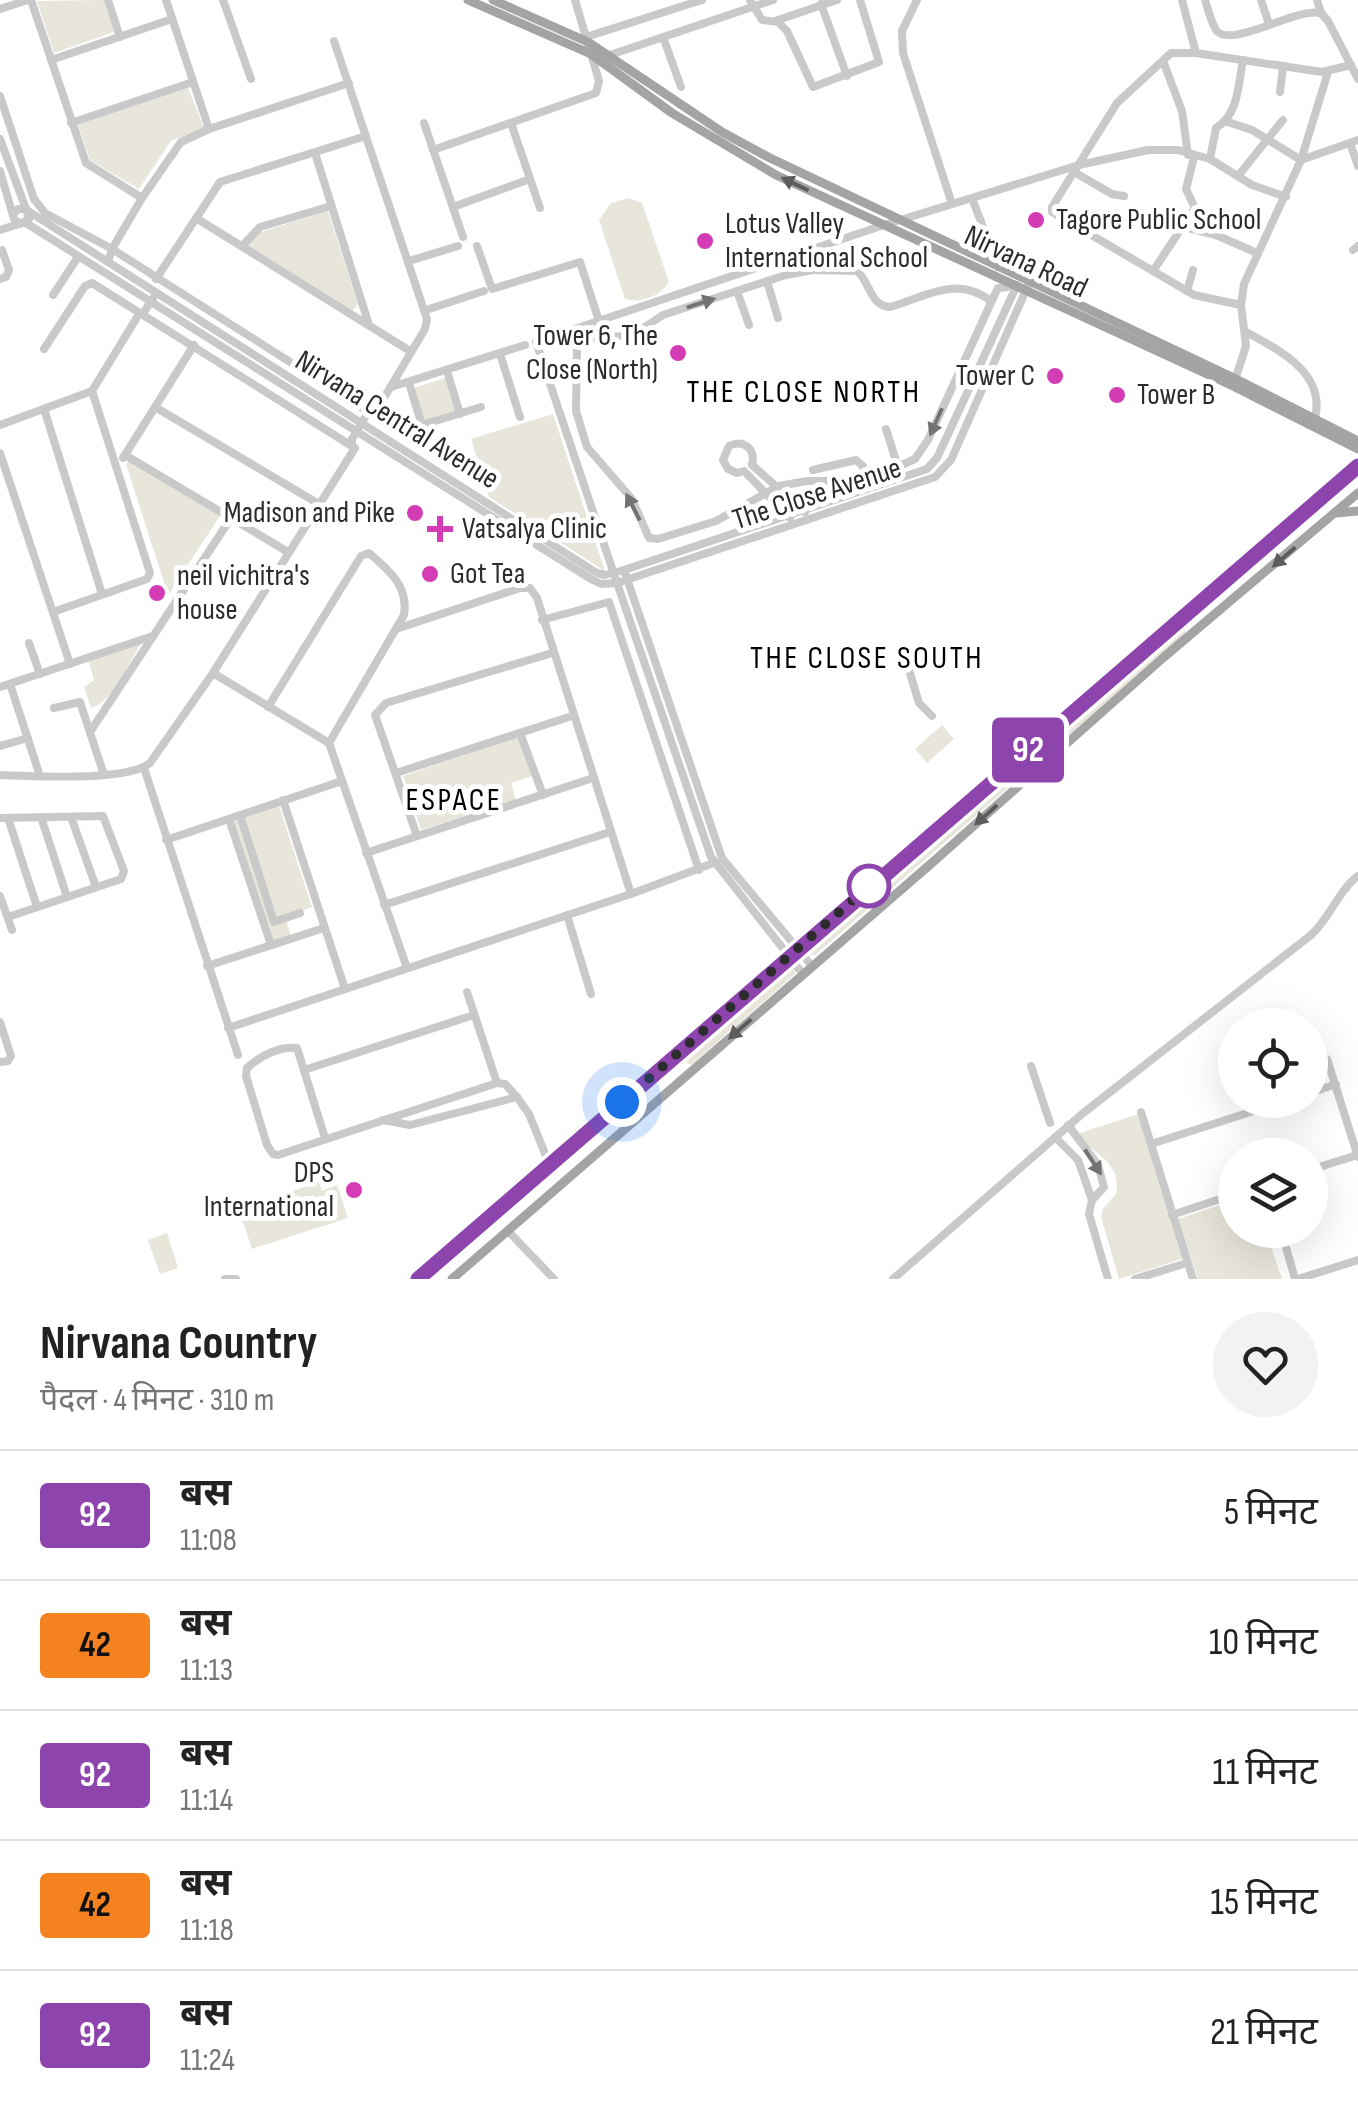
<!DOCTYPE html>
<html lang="hi">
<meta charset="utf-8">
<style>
body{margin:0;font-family:"Sofia Sans Condensed","Noto Sans Devanagari",sans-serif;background:#f2f2f2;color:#222;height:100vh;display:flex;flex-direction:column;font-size:38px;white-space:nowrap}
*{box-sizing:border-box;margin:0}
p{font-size:32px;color:#767676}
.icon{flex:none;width:55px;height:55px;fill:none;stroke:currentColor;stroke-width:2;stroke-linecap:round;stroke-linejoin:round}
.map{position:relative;height:1279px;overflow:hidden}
.sheet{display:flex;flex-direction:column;background:#fff;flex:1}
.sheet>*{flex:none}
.badge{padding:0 20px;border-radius:8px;font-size:35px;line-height:65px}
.buttons{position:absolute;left:1218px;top:1008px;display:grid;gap:20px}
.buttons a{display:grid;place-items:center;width:110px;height:110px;border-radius:50%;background:#fff;box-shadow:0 10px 40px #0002;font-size:50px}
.you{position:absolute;width:50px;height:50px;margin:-25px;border:8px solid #fff;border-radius:50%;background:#1a73e8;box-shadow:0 0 0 15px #1a73e833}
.map>.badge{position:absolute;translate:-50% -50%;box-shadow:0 0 0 5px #fff}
.round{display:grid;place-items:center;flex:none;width:105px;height:105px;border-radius:52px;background:#f2f2f2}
.overview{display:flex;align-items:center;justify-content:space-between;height:170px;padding:0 40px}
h1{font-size:48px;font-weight:700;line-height:75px}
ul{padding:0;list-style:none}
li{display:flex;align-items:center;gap:30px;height:130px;padding:0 40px;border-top:2px solid #e0e0e0}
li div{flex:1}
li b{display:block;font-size:38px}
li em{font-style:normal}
li .badge{min-width:110px;font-weight:700;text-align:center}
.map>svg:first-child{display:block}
</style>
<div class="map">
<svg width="1358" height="1279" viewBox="0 0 1358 1279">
<rect width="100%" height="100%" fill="#fff"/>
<g fill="#e8e5da">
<path d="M104,0L114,32L54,53L37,1Z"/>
<path d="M188,88L204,128L171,141L139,189L90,160L78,125Z"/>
<path d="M629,198L642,203L669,282C659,297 643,303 625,299L599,220L611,203Z"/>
<path d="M328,211L358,304L351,313L246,246L252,235Z"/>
<path d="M445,378L455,411L424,421L414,388Z"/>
<path d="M553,414L605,571L489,497L471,439Z"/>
<path d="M130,461L220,516L168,595L126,464Z"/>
<path d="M1186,625L1185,634L815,955H810L812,947Z"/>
<path d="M137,643L141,644C128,663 113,702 91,708L84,687L94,680L88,659Z"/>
<path d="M942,725L954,739L927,763L915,749Z"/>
<path d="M518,737L532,776L511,783L516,800L421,830L403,776Z"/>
<path d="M279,806L312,907L285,916L291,936L273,941L234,822Z"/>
<path d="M793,966L797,970L795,974L691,1065L685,1062Z"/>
<path d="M1138,1114L1185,1258L1119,1279L1101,1217L1103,1209L1116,1194C1122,1160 1092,1155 1077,1134Z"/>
<path d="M319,1182L322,1191L337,1185L348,1218L252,1249L240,1213L253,1209L251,1205Z"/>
<path d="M1235,1200V1230H1265L1282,1279H1198L1178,1219Z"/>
<path d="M167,1233L178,1268L160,1274L148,1240Z"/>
</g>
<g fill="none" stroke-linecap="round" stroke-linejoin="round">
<g stroke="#c9c9c9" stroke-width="8">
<path d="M31,0L86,163L142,198"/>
<path d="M108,0L120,37"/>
<path d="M166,0L209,129"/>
<path d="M223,0L251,79"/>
<path d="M750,0L762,20L778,22L787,31L813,87L879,62L860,0"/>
<path d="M917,0L902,31L903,53L952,204"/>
<path d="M1182,0L1196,53L1322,72L1351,65"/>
<path d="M1205,0C1208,9 1211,22 1216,30C1230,50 1296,7 1321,13"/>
<path d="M1261,0L1269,24"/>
<path d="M1317,0L1321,13L1328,21L1358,79"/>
<path d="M821,4L847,76"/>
<path d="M0,9L28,0"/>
<path d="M775,21L837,0"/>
<path d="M586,37L702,0"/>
<path d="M663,37L681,87"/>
<path d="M334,41L427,319L425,329L375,413L367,414L352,439V446"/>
<path d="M1196,53H1171L1117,103L1052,207V212L1194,295L1241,305"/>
<path d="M610,55L773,0"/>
<path d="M51,60L172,19"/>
<path d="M1163,61L1182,111L1188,155"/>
<path d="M1280,92L1283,66"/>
<path d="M0,96L34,199L45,213L112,249L372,414"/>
<path d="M1228,122L1252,130L1301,160L1358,140"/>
<path d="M71,123L193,82"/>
<path d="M424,123L463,237"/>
<path d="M511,123L540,208"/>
<path d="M0,139L26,209"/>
<path d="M1350,143L1358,166"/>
<path d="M433,150L596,93L599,81L575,0"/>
<path d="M315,153L369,325"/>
<path d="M1210,159L1216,128C1239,114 1238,85 1243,60"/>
<path d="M0,171L14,219L20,224L29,219L26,209H18L14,213"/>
<path d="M1074,172L1112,194L1124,196"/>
<path d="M1238,176L1283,120"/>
<path d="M972,198L998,267"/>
<path d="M453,207L530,179"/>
<path d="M28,211L597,573L605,575L624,570L722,858L812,966"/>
<path d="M196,218L410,351"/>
<path d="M26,223L591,579L601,584L617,583L711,857L803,974"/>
<path d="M1184,227L1216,235L1257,253"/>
<path d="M0,230L19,224"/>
<path d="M242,246L260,227L331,206"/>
<path d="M477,246L492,289L580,262L599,321"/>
<path d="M1353,250L1358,246"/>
<path d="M409,261L458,246"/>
<path d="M108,262L112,249L142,198L181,142L209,129L349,83"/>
<path d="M1153,271L1195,208L1186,189L1194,157"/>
<path d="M0,279L6,277L9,270L2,250"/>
<path d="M156,279L220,182L366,136"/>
<path d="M767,281L778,318"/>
<path d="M1030,281L951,460L935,477L617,583L536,342L884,225L1079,165L1148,150H1178L1210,159L1252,185L1286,197"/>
<path d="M737,291L749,325"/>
<path d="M1187,291L1193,270"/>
<path d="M53,295L78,257"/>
<path d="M991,301C957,275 927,296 890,307C869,305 871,283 857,271L813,270L786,275L663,315L631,336L598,337L584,341L577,348L576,411L587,447L632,499L649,538L658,539L716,521L779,486L807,481H837L888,471L915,459L928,440L995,294L998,288L1008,287L1010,283"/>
<path d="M426,310L484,291"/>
<path d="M1246,332C1279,350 1326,373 1315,418"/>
<path d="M500,354L520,417"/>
<path d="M447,371L460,414"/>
<path d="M409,383L430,451"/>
<path d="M1234,383L1246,346L1241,305L1244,284L1301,160L1328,72"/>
<path d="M391,387L525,345"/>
<path d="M155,407L319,504"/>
<path d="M44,409L102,594"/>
<path d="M0,425L92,391L139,314L144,312L153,298"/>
<path d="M422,425L481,407"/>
<path d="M886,429L898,467"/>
<path d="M0,453L70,664"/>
<path d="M125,455L288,552"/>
<path d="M123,458L194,345"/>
<path d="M813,470L856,460L863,466V477"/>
<path d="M790,518L744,471L737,473L728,469L723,460L729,446C744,439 756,449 752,465L805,512"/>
<path d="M624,570L927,469L937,458L1017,285"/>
<path d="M53,612L147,579L150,573L92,391"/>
<path d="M542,620L609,602L699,870"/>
<path d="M396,629L520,588H530L537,598L631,894"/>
<path d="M29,643L40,674"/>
<path d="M909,670L919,703L932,716"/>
<path d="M213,673L329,743L407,968"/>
<path d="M10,684L40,776"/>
<path d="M0,687L153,636"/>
<path d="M268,707L361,556L369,553C389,570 409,587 404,615L329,743"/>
<path d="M54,708L80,702L104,775"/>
<path d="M90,732L231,518"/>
<path d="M520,733L543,795"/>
<path d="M0,746L28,738"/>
<path d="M144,768L238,1055"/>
<path d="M396,773L572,716"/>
<path d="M0,775C33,776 126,782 150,763L213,673L355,448L92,283L85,286L44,349"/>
<path d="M283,800L345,989"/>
<path d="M240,815L274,922"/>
<path d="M41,817L67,897"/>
<path d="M71,817L96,887"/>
<path d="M0,818L103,816L124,871L121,879L8,917"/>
<path d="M8,818L37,907"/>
<path d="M229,819L271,945"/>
<path d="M417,836L375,715L386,703L552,653"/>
<path d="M166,840L342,781"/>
<path d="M366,853L593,778"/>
<path d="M0,896L12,930"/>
<path d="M384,905L610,832"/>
<path d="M567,915L591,994"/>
<path d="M274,922L300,913"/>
<path d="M207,966L324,928"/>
<path d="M467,992L497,1083"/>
<path d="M0,1022L11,1056L8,1061L0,1062"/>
<path d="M228,1028L631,894L716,862"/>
<path d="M1327,1059L1358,1157"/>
<path d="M1031,1066L1050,1123"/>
<path d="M304,1070L474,1015"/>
<path d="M1310,1093L1336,1084"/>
<path d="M1141,1112L1193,1279"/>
<path d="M383,1120L410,1125L517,1097L529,1114L550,1166"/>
<path d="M1068,1125L1098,1165L1104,1187L1092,1200L1089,1214L1108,1279"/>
<path d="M1055,1137L1078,1160L1092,1200"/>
<path d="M325,1138L297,1048C279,1046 260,1056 247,1068L246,1076L267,1145L273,1154L278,1155L497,1083L505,1084L517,1097"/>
<path d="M1151,1144L1288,1100"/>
<path d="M1310,1170L1357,1155"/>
<path d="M1172,1215L1235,1194"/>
<path d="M1281,1230L1295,1279"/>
<path d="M508,1231L554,1279"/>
<path d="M225,1279H236"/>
<path d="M893,1279L1082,1114L1311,935C1330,918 1338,891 1358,876"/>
<path d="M1135,1279L1187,1263"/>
<path d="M1298,1279L1358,1260"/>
</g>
<g stroke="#a4a4a4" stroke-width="9">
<path d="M468,0L591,54L672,113L776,175L1233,386L1358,449"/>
<path d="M493,0L588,42L722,132L768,157L1236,379L1358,441"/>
<path d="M1336,513L1358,511"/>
<path d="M418,1279L1358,467"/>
<path d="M452,1279L933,862L1164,657L1358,493"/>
</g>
</g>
<defs><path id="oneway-solid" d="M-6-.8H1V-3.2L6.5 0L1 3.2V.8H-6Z" transform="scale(2.5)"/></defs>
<g fill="#5c5c5c">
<use href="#oneway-solid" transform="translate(795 184) rotate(-154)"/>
<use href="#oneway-solid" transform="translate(1284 557) rotate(139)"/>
<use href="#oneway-solid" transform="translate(986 815) rotate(138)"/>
<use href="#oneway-solid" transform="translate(740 1029) rotate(139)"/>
</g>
<g fill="#737373">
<use href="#oneway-solid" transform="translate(701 303) rotate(-18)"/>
<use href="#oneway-solid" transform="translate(936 422) rotate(114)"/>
<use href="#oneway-solid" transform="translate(633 507) rotate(-117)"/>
<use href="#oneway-solid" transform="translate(1093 1162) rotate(57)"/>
</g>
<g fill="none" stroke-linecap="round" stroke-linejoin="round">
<g stroke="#fff" stroke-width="22">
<path id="line" d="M418,1279L1358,466"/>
</g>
<use href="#line" stroke="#8e44ad" stroke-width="15"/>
<path stroke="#2c2c2c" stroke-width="10" stroke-dasharray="0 18" d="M622,1102L869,886"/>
</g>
<g fill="#d43cb5" stroke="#fff" stroke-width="4">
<circle cx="1036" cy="220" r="10"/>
<circle cx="705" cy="241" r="10"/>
<circle cx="678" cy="353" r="10"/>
<circle cx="1055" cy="376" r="10"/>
<circle cx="1117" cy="395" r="10"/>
<circle cx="415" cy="513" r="10"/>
<path d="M435 514h10v10h10v10h-10v10h-10v-10h-10v-10h10z"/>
<circle cx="430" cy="574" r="10"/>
<circle cx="157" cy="593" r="10"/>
<circle cx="354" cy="1190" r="10"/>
</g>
<circle fill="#fff" stroke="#8e44ad" stroke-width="5" cx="869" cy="886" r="20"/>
<g text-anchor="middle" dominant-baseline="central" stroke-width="10" stroke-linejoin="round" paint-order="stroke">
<g font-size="30" fill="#2c2c2c" stroke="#fff" text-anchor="start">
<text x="1056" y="220">Tagore Public School</text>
<text x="725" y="224">Lotus Valley<tspan x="725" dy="34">International School</tspan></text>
<text x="658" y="336" text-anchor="end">Tower 6, The<tspan x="658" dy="34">Close (North)</tspan></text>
<text x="1035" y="376" text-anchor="end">Tower C</text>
<text x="1137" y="395">Tower B</text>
<text x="395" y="513" text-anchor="end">Madison and Pike</text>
<text x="462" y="529">Vatsalya Clinic</text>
<text x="450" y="574">Got Tea</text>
<text x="177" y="576">neil vichitra's<tspan x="177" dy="34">house</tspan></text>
<text x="334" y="1173" text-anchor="end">DPS<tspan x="334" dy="34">International</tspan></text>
</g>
<g font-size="30" fill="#2c2c2c" stroke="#fff">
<text transform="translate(1026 262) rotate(25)">Nirvana Road</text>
<text transform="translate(397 420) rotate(32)">Nirvana Central Avenue</text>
<text transform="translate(817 494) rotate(-18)">The Close Avenue</text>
</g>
<g font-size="32" letter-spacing="2.5" fill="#000" stroke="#fff">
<text x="804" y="392">THE CLOSE NORTH</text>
<text x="867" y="658">THE CLOSE SOUTH</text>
<text x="454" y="800">ESPACE</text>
</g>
</g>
</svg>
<div class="buttons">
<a><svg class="icon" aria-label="locate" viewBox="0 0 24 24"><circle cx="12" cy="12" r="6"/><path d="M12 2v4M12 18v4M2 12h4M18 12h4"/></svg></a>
<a><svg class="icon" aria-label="layers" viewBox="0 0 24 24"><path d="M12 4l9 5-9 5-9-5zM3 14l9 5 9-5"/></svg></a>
</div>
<div class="you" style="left:622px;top:1102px"></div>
<b class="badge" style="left:1028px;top:750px;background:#8e44ad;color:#fff">92</b>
</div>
<section class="sheet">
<div class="overview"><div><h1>Nirvana Country</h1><p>पैदल · 4 मिनट · 310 m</p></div><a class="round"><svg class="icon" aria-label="heart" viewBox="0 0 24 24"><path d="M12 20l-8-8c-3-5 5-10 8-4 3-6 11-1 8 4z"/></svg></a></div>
<ul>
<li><span class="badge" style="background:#8e44ad;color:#fff">92</span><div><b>बस</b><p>11:08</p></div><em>5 मिनट</em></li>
<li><span class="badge" style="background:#f58220;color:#111">42</span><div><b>बस</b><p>11:13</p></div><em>10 मिनट</em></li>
<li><span class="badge" style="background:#8e44ad;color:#fff">92</span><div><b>बस</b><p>11:14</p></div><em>11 मिनट</em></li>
<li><span class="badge" style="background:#f58220;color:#111">42</span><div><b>बस</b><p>11:18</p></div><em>15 मिनट</em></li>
<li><span class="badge" style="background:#8e44ad;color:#fff">92</span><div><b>बस</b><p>11:24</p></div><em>21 मिनट</em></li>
</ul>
</section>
